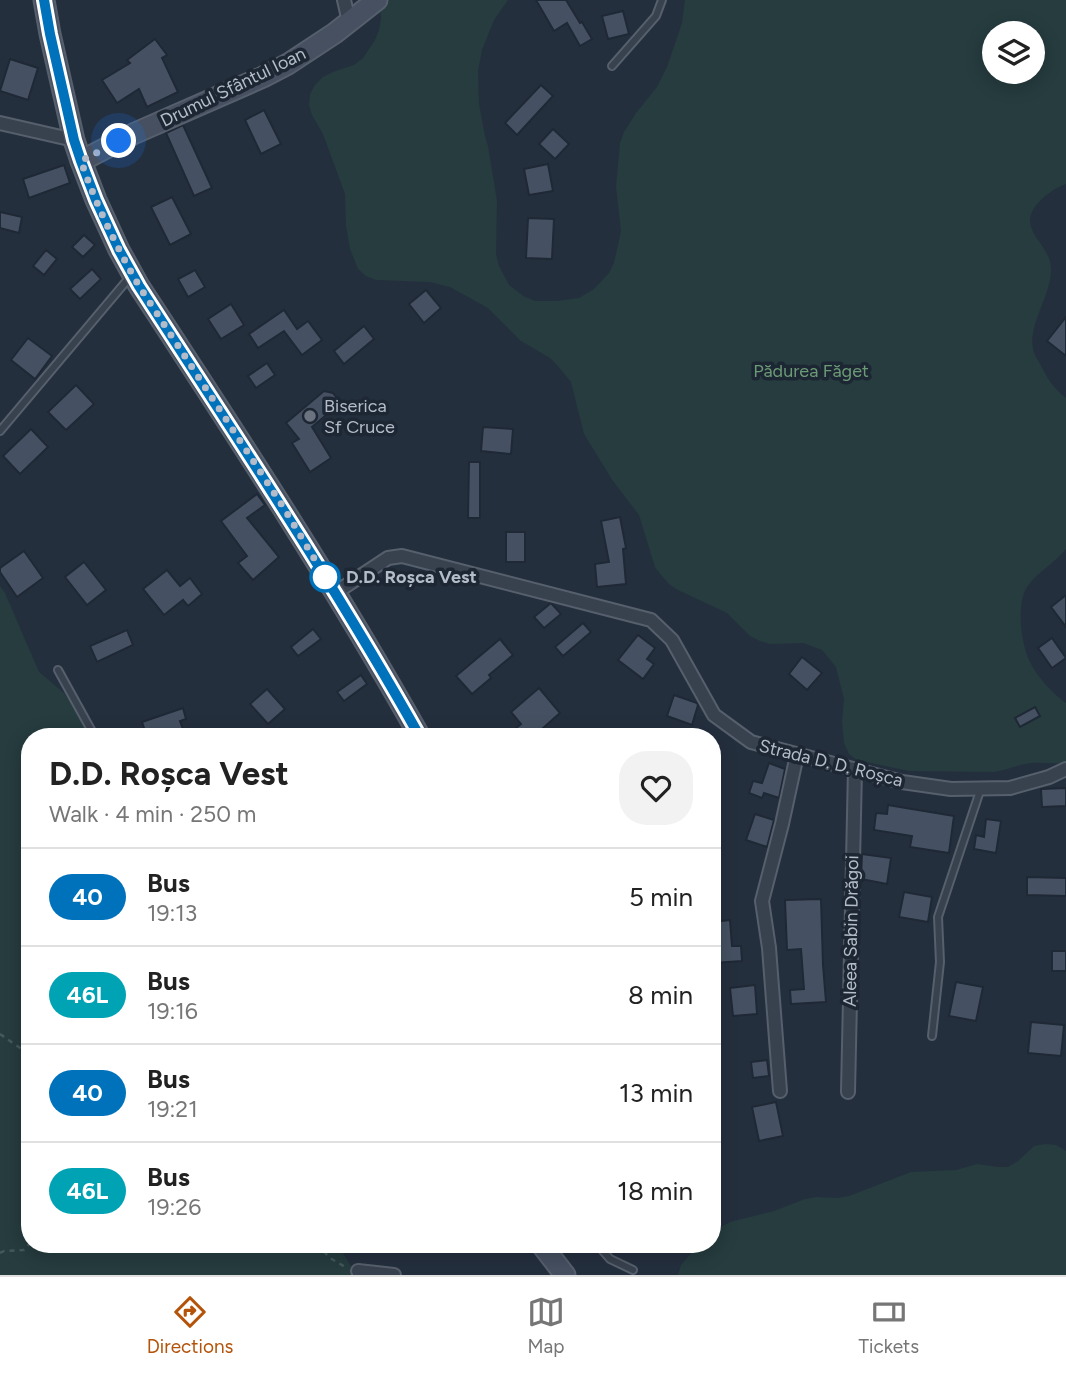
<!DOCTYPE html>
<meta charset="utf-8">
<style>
body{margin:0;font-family:Figtree,sans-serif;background:#f2f2f2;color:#222;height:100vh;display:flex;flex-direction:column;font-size:26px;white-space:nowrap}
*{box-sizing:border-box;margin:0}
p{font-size:23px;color:#767676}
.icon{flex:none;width:38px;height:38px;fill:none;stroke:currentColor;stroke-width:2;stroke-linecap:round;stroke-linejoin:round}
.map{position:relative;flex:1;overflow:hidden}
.drawer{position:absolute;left:21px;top:728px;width:700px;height:525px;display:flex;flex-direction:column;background:#fff;border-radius:28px;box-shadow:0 4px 18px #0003}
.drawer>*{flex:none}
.badge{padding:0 14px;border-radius:23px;font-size:24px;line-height:46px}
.buttons{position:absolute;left:982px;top:21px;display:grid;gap:14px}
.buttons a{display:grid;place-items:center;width:63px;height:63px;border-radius:50%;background:#fff;box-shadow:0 4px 18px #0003;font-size:35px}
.you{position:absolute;width:35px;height:35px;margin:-18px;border:5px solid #fff;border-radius:50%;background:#1a73e8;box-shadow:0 0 0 10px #1a73e833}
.map>.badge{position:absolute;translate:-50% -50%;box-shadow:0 0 0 4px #fff}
.round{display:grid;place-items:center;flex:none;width:74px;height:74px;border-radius:28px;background:#f2f2f2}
.summary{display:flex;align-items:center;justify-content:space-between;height:119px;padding:0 28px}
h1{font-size:33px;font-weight:700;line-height:52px}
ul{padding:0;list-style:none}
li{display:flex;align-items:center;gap:21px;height:98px;padding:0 28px;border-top:2px solid #e0e0e0}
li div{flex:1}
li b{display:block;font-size:26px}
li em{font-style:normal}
li .badge{min-width:77px;font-weight:700;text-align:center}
.tabs{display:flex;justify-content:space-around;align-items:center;height:98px;border-top:2px solid #e0e0e0;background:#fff;font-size:19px;color:#767676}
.tabs a{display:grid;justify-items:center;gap:4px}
.tabs .on{color:#b45309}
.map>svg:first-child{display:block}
</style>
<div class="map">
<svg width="1066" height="1275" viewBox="0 0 1066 1275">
<rect width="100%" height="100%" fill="#242f3e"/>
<g fill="#263c3f" fill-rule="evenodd">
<path d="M380,0H508L494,20L482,50L478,71L479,104L485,136L488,146L497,201L496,254L499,266L509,285L525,297L535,301H557L579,298L594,289L609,273L614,263L621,231L616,187L620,143L624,132L636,113L657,87L667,67L682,23L685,0H1066V184C1055,188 1048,193 1039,202C1013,230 1052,243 1051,270C1051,296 1028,324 1033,349C1034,355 1038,359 1040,364C1048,379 1052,387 1066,398V549C1055,563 1037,572 1027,587C1016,604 1021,645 1030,662C1038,678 1052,693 1066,703V762C1055,765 1044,762 1032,763C1019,764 1007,770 994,772L909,771L857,760L849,754L844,743L842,722L844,699L836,667L822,650L803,643L770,644L760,641L750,636L727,613L678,590L669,584L662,576L655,567L639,515L613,481L584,434L571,382L557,365L550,358L521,341L488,308L450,287L430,282L376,280L366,276L358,269L350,249L346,226L345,194L323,134L312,115L309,105L310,94L315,85L323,77L333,72L354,65L363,58L375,40L379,30L381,19ZM994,33H1032V72H994Z"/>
<path d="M0,586L5,593L39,672L64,693L95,737H30V1244H339L344,1255L357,1275H0Z"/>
<path d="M1045,1144L1056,1145L1066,1151V1275H678L681,1265L699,1244H712V1232L730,1222L774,1211L805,1199L816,1197L838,1198L849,1196L911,1172L956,1170L977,1164L998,1167H1008L1018,1161L1034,1146Z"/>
</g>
<g fill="#455162" stroke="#1f2835" stroke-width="2">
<path d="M536,0H566L580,23L582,22L592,39L580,46L567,23L554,31Z"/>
<path d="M623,11L629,34L608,39L602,16Z"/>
<path d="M155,39L167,55L162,58L178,92L147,107L139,89L117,103L102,80L130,63L127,60Z"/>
<path d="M10,59L38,68L28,100L0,91Z"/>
<path d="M541,85L553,96L517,135L505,123Z"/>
<path d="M264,110L281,144L261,154L245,120Z"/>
<path d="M183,125L212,188L194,196L166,133Z"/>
<path d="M553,129L569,144L555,159L539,144Z"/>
<path d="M548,164L553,191L529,195L524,169Z"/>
<path d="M64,165L70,183L29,198L23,179Z"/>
<path d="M172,197L191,234L170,245L151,207Z"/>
<path d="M0,212L22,217L19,233L0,228Z"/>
<path d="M528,218L554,219L552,259L526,258Z"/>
<path d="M84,235L95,245L83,257L72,247Z"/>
<path d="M46,250L57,259L44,275L33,266Z"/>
<path d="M92,269L101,279L80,299L70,289Z"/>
<path d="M195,270L205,287L188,297L178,279Z"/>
<path d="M426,290L441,308L424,323L409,304Z"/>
<path d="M231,304L244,325L221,339L208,319Z"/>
<path d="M284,310L297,329L308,321L322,340L302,355L284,331L258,348L249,334Z"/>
<path d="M1066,317V356L1047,341Z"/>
<path d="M364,326L374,339L344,364L334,351Z"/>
<path d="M28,338L52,356L35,379L11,360Z"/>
<path d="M267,363L275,375L256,388L248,376Z"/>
<path d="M76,385L94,404L66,430L48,412Z"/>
<path d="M324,391L333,393L338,399L337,406L312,427L331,458L310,472L292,443L299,439L286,423Z"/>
<path d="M483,427L513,429L511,454L481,451Z"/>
<path d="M31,429L48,447L20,474L3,456Z"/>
<path d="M469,462H480V518H468Z"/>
<path d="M257,494L265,505L247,518L279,557L253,580L238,563L247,556L221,521Z"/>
<path d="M620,517L626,548L623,549L626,584L597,587L595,564L609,562L601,521Z"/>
<rect x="506" y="532" width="19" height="30"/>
<path d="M24,551L43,578L17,597L0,572V568Z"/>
<path d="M84,562L106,590L87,605L65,577Z"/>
<path d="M167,570L180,586L190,578L202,594L188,606L183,600L164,615L143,589Z"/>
<path d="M1066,595V627L1051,607Z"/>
<path d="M551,603L561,614L544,628L534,617Z"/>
<path d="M583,623L591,632L563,656L555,647Z"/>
<path d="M313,629L321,639L298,656L291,647Z"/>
<path d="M127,630L133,645L97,662L90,646Z"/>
<path d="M638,635L655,648L647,659L654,664L643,679L618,660Z"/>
<path d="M1052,638L1066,658L1052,668L1038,648Z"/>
<path d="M500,639L513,655L489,675L491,678L472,694L456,676Z"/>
<path d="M802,657L822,673L807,690L789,674Z"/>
<path d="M361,675L367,684L344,701L337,692Z"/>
<path d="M539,688L560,713L533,737H524L516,728L521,724L511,712Z"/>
<path d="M267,689L285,709L268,724L250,704Z"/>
<path d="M674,695L697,703L698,705L692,725L667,716Z"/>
<path d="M1035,707L1040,716L1020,727L1015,718Z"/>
<path d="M183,708L186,719L180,721L186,737H147L142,722Z"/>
<path d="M769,763L785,769L779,798L764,793L762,798L749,793L753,781L762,783Z"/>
<path d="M1066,788V806L1042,807L1041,789Z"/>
<path d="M888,805L954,816L949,853L910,847L912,836L874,830L876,813L887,814Z"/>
<path d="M755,814L774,820L767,847L746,840Z"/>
<path d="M986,819L1001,821L996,853L974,849L976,835L984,837Z"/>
<path d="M862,854L891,858L887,884L861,879Z"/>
<path d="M1027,877L1066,878V896L1027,895Z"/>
<path d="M904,892L932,897L928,922L899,917Z"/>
<path d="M821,899L823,965L826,1002L791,1004L790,990L804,989L801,949L787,950L785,900Z"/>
<path d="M730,920L732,946H741L742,961L714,963L712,922Z"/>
<rect x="1052" y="951" width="14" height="20"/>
<path d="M956,982L983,987L976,1021L949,1016Z"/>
<path d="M755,985L757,1014L733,1016L730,988Z"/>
<path d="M1031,1022L1064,1025L1061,1056L1028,1053Z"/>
<path d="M767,1060L769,1076L753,1078L751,1062Z"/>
<path d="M776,1102L783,1136L759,1141L752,1107Z"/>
</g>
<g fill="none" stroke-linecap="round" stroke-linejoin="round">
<g stroke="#565f6c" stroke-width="10">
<g id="lane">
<path d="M612,66L656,16L662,0"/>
<path d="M0,431L129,278"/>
<path d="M58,670L95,737"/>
<path d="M932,1036L940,962L938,917L981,788"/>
<path d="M597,1244L610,1259L633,1270"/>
</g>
</g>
<g stroke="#565f6c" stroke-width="16">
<g id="street">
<path d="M344,0L349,22"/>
<path d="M0,123L74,140"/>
<path d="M335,593L388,558L402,556L651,620L672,640L714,715L751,742L902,782L951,789L1010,788L1049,777L1066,769"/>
<path d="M780,1091L769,948L762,901L782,824L797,755"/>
<path d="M848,1092L855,769"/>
<path d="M358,1271L394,1275"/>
</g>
</g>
<g stroke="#565f6c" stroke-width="23">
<g id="secondary">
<path d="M44,0L50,34L74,140L81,161L96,200L119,250L139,286C236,434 333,582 420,737"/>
<path d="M81,161L133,134L263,77L288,64L335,33L377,0"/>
<path d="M541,1244L565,1275"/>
</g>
</g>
<g stroke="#44595c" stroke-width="2.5" stroke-dasharray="5 5" stroke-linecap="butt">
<path d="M0,1034L30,1055"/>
<path d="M317,1244L330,1258L347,1268"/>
<path d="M0,1253L4,1251L24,1250L30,1243"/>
</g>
<use href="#lane" stroke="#38414e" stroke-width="6"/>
<use href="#street" stroke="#38414e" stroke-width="12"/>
<use href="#secondary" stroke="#465061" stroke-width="19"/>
</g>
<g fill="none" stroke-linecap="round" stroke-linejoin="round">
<g stroke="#fff" stroke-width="16">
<path id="line" d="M44,0L50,34L74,140L81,161L96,200L119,250L139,286C235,435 333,582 420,737"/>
</g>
<use href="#line" stroke="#0072bc" stroke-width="10"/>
<path stroke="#b4bcc9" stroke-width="7" stroke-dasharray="0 12.6" d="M119,141L81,161C96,205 116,246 139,286L282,505L326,578L325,577"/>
</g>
<circle fill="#6b7280" stroke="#1d2633" stroke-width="2.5" cx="310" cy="416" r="7"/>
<circle fill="#fff" stroke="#0072bc" stroke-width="3.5" cx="325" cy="577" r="14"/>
<g text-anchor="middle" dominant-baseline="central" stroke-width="7" stroke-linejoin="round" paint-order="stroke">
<g font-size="18" fill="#b4bcc9" stroke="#1d2633">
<text transform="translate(233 87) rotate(-26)">Drumul Sfântul Ioan</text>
<text transform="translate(831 763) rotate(14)">Strada D. D. Roșca</text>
<text transform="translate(851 931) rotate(-89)">Aleea Sabin Drăgoi</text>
</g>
<g font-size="18" fill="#6b9a76" stroke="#1d2633">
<text x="811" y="371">Pădurea Făget</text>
</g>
<g font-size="18" fill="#b4bcc9" stroke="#1d2633" text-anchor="start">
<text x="324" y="406">Biserica<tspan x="324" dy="21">Sf Cruce</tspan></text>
</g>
<g font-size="18" font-weight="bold" fill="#b4bcc9" stroke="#1d2633" text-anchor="start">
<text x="346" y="577">D.D. Roșca Vest</text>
</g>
</g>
</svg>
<div class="buttons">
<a><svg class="icon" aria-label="layers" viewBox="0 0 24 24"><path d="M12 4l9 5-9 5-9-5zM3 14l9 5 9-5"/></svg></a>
</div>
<div class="you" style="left:119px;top:141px"></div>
<section class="drawer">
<div class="summary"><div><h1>D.D. Roșca Vest</h1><p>Walk · 4 min · 250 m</p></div><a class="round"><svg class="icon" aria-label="heart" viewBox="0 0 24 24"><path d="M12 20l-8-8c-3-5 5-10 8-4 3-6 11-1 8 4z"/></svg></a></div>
<ul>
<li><span class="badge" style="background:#0072bc;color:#fff">40</span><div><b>Bus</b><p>19:13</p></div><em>5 min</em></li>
<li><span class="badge" style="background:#00a3b4;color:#fff">46L</span><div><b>Bus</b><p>19:16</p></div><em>8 min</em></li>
<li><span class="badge" style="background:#0072bc;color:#fff">40</span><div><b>Bus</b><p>19:21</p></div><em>13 min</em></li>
<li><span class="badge" style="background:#00a3b4;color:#fff">46L</span><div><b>Bus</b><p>19:26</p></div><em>18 min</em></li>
</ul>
</section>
</div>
<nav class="tabs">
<a class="on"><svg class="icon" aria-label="directions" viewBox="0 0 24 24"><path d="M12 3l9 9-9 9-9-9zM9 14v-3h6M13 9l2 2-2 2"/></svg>Directions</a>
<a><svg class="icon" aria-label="map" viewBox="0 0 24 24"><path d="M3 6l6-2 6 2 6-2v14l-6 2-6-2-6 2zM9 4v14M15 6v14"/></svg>Map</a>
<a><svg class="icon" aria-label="tickets" viewBox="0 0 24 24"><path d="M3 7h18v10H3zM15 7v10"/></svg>Tickets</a>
</nav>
